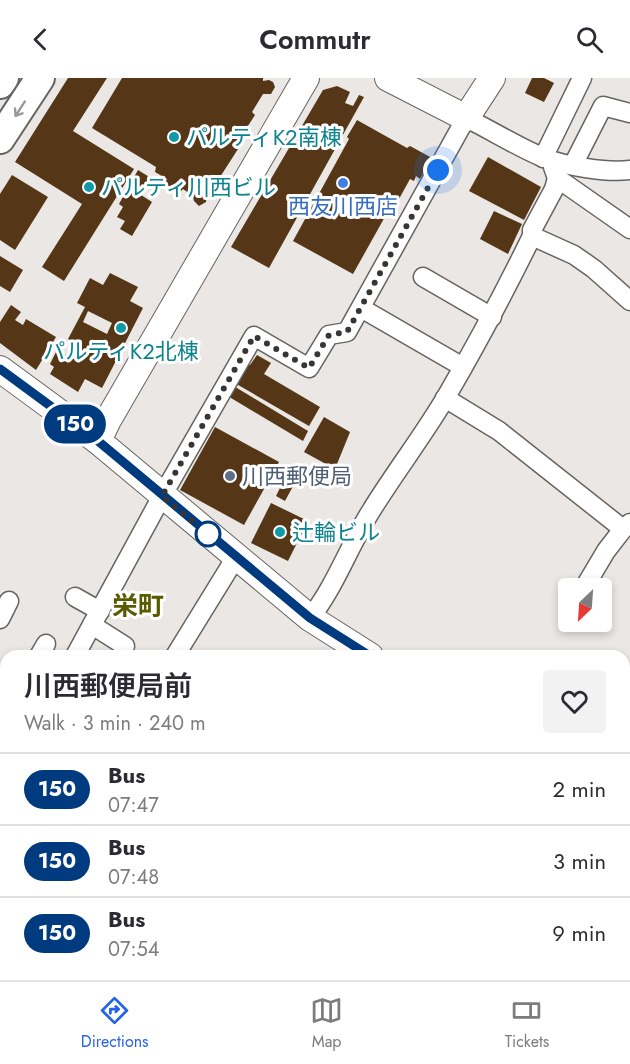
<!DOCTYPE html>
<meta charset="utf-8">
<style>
body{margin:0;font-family:Jost,"Noto Sans JP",sans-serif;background:#f2f2f3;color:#2b2b33;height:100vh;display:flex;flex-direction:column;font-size:22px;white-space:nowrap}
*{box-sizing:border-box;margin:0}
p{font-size:20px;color:#7c7c81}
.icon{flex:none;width:33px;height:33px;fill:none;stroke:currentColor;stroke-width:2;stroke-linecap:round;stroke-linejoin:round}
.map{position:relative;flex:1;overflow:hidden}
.side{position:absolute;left:0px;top:572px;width:630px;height:332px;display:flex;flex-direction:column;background:#fff;border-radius:18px 18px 0 0;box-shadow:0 3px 9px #0003}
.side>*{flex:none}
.badge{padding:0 12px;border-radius:20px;font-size:21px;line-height:39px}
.needle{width:39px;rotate:205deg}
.controls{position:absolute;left:558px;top:500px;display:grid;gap:12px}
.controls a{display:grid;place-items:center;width:54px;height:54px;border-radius:6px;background:#fff;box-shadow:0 3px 9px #0003;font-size:30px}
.you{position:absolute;width:30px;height:30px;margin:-15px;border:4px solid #fff;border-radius:50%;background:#1a73e8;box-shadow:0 0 0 9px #1a73e833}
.map>.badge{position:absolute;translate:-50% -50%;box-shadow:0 0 0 3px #fff}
.round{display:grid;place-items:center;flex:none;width:63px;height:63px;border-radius:6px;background:#f2f2f3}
.head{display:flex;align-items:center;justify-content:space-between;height:102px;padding:0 24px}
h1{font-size:28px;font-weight:600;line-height:45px}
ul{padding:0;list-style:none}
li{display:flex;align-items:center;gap:18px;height:72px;padding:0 24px;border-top:2px solid #e1e1e2}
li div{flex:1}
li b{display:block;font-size:22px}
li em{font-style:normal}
li .badge{min-width:66px;font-weight:700;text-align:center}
header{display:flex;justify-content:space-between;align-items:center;height:78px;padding:0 24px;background:#fff;font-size:27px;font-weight:600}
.dock{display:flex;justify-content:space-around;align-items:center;height:84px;border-top:2px solid #e1e1e2;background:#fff;font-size:16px;color:#7c7c81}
.dock a{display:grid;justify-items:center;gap:3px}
.dock .on{color:#2563eb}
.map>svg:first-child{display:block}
</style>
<header><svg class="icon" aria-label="back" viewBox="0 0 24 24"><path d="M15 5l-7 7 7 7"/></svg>Commutr<svg class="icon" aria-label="search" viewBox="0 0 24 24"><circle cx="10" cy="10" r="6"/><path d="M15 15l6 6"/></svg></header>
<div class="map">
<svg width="630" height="902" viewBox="0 0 630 902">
<rect width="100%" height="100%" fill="#eae7e4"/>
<g fill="#553616" fill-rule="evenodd">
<path d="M68,0H107L73,53L134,91L64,203L42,189L82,126L15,84Z"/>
<path d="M122,0H263V3L269,2L273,4L275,9L271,16H263L252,34L255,37L235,68L238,71L213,110L208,109L206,124L199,128L194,123L193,118L183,111L180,114L165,106L167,101L155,94L156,89L92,50Z"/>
<path d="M532,0H544L554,5L544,24L525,15Z"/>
<path d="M337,8L350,14L345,25L353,28L359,17L364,19L269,190L231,169L323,12Z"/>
<path d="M357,42L407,70L410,68L432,80L420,101L416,98L414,103L410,101L394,130L391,128L353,196L293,163L349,61L347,59Z"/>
<path d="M488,79L541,109L524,142L469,113Z"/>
<path d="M138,92L151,100L141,117L152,124L132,158L120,151L125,143L117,139L123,129L119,126Z"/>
<path d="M12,97L48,119L15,172L0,162V116Z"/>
<path d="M494,133L522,146L508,176L480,161Z"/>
<path d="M0,178L23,192L10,214L0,208Z"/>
<path d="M110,195L138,209L130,223L143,230L102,310L85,301L78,314L50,296L54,289L50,286L57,272L74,281L81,267L68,261L85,229L77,225L90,200L103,207ZM88,233L112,245L107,256L83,244Z"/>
<path d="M11,227L21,234L15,242L23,247L26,241L56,259L36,292L0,265V244Z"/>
<path d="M257,277L271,285L264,296L320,329L309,348L233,304L245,284L250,287Z"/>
<path d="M232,307L308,353L303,363L226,317Z"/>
<path d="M324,339L350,354L335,391L304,374Z"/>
<path d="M215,349L279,384L244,447L180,412Z"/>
<path d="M288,394L298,399L285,423L276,418Z"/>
<path d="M271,425L308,443L288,483L251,465Z"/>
<path d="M214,897H263L273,902H224Z"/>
</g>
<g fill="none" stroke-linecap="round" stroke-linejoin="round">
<g stroke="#666461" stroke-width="21">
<g id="street">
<path d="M543,80L582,0"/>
<path d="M573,87L603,28L630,35"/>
<path d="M553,89L557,100L630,151"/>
<path d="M532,158L574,177L594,191L630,223"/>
<path d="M423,199L492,239"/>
<path d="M361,230L463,289"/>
<path d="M445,320L499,353L623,451L630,445"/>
<path d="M584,510L606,473L623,451"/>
<path d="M75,519L100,533"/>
<path d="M310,540C336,507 349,468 371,433C395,394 423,358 446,319C477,266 505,213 532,158V152L554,111L557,100"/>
<path d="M0,541L9,523"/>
<path d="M92,547L125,568"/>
<path d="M39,578L46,566"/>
<path d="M75,578L162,418L254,258L309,290L329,257L347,254L466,40C491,52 516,68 542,79C564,88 607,95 630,92"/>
<path d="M175,578L236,479"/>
<path d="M0,631L6,623"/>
<path d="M0,773L6,765"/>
<path d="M624,775L630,770"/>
<path d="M624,837L630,846"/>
<path d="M0,856L6,857"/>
<path d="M121,897L135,902"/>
<path d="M166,902L169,897"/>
<path d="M441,902L446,897"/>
</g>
</g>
<g stroke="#666461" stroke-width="28">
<g id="secondary">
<path d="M388,0L466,40"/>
<path d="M466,40L492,0"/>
<path d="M0,291L98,363L310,540L370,578"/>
<path d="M98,363L108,342L306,0"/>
<path d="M624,698L630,699"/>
</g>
</g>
<g stroke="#666461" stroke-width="32">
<g id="primary">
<path d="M0,6L4,0"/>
<path d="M0,61L40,0"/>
</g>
</g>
<use href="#street" stroke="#fff" stroke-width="18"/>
<use href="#secondary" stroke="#fff" stroke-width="26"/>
<use href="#primary" stroke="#fff" stroke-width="28"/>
</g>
<defs><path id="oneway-shaft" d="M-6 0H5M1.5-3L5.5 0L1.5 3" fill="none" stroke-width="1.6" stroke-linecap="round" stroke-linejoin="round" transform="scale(1.5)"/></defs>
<use stroke="#9b9a9a" href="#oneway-shaft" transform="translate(20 31) rotate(123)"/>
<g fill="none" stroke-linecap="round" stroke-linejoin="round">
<g stroke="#fff" stroke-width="14">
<path id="line" d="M0,291L98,363L310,540L370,578"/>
</g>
<use href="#line" stroke="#003b80" stroke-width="9"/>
<path stroke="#373635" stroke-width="6" stroke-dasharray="0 10.8" d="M208,456L162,418L254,258L309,290L329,257L347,254L438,92"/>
</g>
<g fill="#0f9aa8" stroke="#fff" stroke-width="2">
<circle cx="174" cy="59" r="6"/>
<circle cx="89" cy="109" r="6"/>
<circle cx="121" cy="250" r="6"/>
<circle cx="280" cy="454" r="6"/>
</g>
<circle fill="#3f7fe0" stroke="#fff" stroke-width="2" cx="343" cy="105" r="6"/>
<circle fill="#5c6f8a" stroke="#fff" stroke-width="2" cx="230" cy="398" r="6"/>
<circle fill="#fff" stroke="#003b80" stroke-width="3" cx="208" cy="456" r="12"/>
<g text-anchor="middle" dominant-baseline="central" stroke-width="6" stroke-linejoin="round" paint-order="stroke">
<g font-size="22" fill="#0d838f" stroke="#fff" text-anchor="start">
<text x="186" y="59">パルティK2南棟</text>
<text x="101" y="109">パルティ川西ビル</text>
<text x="121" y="273" text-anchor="middle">パルティK2北棟</text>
<text x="292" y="454">辻輪ビル</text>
</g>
<g font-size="22" fill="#366cbe" stroke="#fff">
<text x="343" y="128">西友川西店</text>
</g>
<g font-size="22" fill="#4e5e75" stroke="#fff" text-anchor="start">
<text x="242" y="398">川西郵便局</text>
</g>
<g font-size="26" font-weight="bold" fill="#595b00" stroke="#fff">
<text x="138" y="528">栄町</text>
</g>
</g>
</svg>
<div class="controls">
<a><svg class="needle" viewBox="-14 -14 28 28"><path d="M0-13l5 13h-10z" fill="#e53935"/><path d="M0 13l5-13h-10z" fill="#7c7c81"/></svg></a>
</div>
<div class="you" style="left:438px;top:92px"></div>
<b class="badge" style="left:75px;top:346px;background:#003b80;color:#fff">150</b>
<section class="side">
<div class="head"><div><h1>川西郵便局前</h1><p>Walk · 3 min · 240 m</p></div><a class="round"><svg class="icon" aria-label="heart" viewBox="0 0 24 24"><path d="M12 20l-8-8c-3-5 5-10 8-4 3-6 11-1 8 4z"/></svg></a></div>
<ul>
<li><span class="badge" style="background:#003b80;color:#fff">150</span><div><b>Bus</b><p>07:47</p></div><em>2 min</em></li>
<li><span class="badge" style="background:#003b80;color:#fff">150</span><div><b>Bus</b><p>07:48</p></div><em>3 min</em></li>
<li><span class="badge" style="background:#003b80;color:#fff">150</span><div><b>Bus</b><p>07:54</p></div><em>9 min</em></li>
</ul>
</section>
</div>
<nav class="dock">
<a class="on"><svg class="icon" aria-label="directions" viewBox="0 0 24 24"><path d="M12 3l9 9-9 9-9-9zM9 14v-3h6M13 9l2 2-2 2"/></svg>Directions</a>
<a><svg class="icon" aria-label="map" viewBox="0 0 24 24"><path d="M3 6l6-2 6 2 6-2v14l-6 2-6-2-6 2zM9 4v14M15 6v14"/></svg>Map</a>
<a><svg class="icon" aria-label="tickets" viewBox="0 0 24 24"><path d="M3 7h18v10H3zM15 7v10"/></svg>Tickets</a>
</nav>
